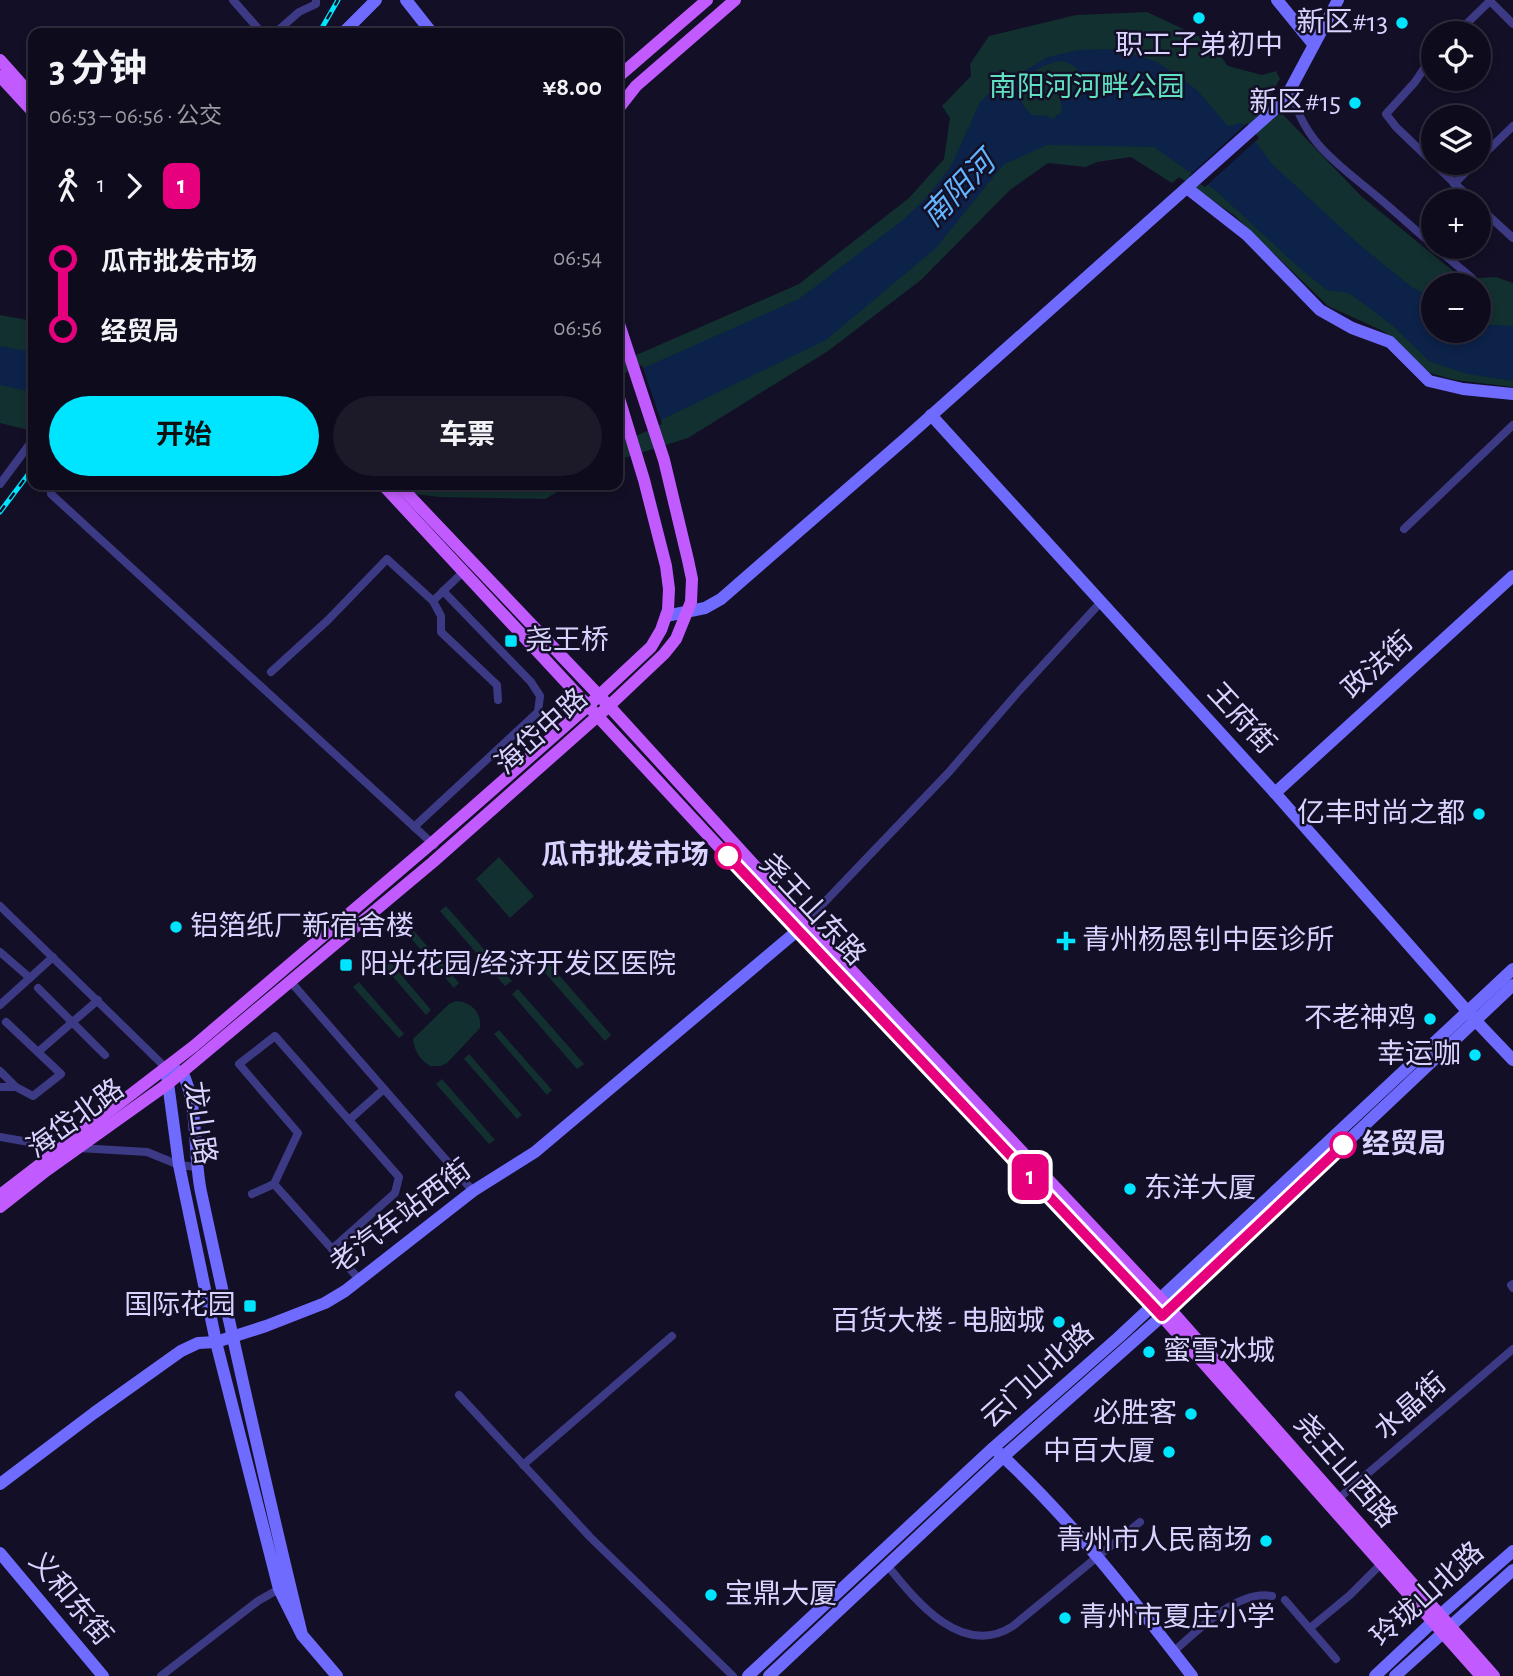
<!DOCTYPE html>
<html lang="zh">
<meta charset="utf-8">
<style>
body{margin:0;font-family:"Alegreya Sans","Noto Sans SC",sans-serif;background:#1c1929;color:#f1f3f6;height:100vh;display:flex;flex-direction:column;font-size:26px;white-space:nowrap}
*{box-sizing:border-box;margin:0}
p{font-size:23px;color:#9b9ba3}
.icon{flex:none;width:38px;height:38px;fill:none;stroke:currentColor;stroke-width:2;stroke-linecap:round;stroke-linejoin:round}
.map{position:relative;flex:1;overflow:hidden}
.sheet{position:absolute;left:28px;top:28px;width:595px;height:462px;display:flex;flex-direction:column;background:#0e0b1c;border-radius:14px;box-shadow:0 4px 10px #0003,0 0 0 2px #2e2b3b}
.sheet>*{flex:none}
.badge{padding:0 14px;border-radius:10px;font-size:24px;line-height:46px}
.controls{position:absolute;left:1421px;top:21px;display:grid;gap:14px}
.controls a{display:grid;place-items:center;width:70px;height:70px;border-radius:50%;background:#0e0b1c;box-shadow:0 4px 10px #0003,0 0 0 2px #2e2b3b;font-size:35px}
.map>.badge{position:absolute;translate:-50% -50%;box-shadow:0 0 0 4px #fff}
.legs{display:flex;align-items:center;gap:10px;height:77px;padding:0 21px;font-size:23px}
.legs p{margin-inline-start:auto}
.overview{display:flex;align-items:center;justify-content:space-between;height:119px;padding:0 21px}
h1{font-size:38px;font-weight:700;line-height:52px}
.action{display:flex;gap:14px;margin-top:auto;padding:14px 21px}
.action a{flex:1;height:80px;border-radius:42px;background:#00e5ff;color:#111;font-size:28px;font-weight:700;line-height:80px;text-align:center}
.action a+a{background:#1c1929;color:#f1f3f6}
ul{padding:0 21px;list-style:none}
li{display:flex;align-items:center;gap:24px;height:70px;font-size:26px}
li i{display:grid;place-items:center;width:10px;height:100%;margin:0 9px;background:currentColor}
li i::after{content:'';width:18px;height:18px;margin:-9px;border:5px solid;border-radius:50%;background:#0e0b1c}
li p{margin-inline-start:auto}
li:first-child i{background:linear-gradient(#0000 50%,currentColor 0)}
li:last-child i{background:linear-gradient(currentColor 50%,#0000 0)}
.map>svg:first-child{display:block}
</style>
<div class="map">
<svg width="1513" height="1676" viewBox="0 0 1513 1676">
<rect width="100%" height="100%" fill="#130f26"/>
<g fill="#12302f" fill-rule="evenodd">
<path d="M1147,12L1209,41L1228,66L1262,75L1276,71L1280,79L1268,99L1361,196L1463,279L1496,277L1513,283V387L1455,380L1430,373L1385,332L1328,306L1234,215L1179,177L1172,183L1131,157L1097,162L1086,167L1048,163L1010,190L921,280L828,351L688,438L618,460V363L799,284L909,198L944,159L950,118L942,106L971,76L970,64L989,36L1076,15ZM1433,285H1479V331H1433Z"/>
<path d="M0,315L33,321V431L0,423Z"/>
<path d="M336,485H569L545,499L440,497Z"/>
<path d="M499,857L534,896L510,918L476,879Z"/>
<path d="M446,906L512,981L505,986L440,911Z"/>
<path d="M414,931L459,983L454,988L409,936Z"/>
<path d="M387,958L431,1010L426,1015L381,963Z"/>
<path d="M546,960L611,1035L605,1041L539,966Z"/>
<path d="M359,982L404,1034L399,1038L353,987Z"/>
<path d="M518,989L584,1064L577,1069L512,994Z"/>
<path d="M456,1001C471,1002 482,1012 480,1028L447,1063L441,1066H430C420,1060 414,1050 413,1039L449,1004Z"/>
<path d="M499,1030L552,1090L547,1095L494,1034Z"/>
<path d="M469,1054L522,1115L517,1119L464,1059Z"/>
<path d="M442,1079L495,1140L489,1144L436,1084Z"/>
</g>
<g fill="#0c2248" fill-rule="evenodd">
<path d="M1117,49L1157,62L1176,75L1197,90L1228,126L1242,123L1272,164L1362,247L1413,288L1433,297V331H1479V319L1491,325L1513,326V381L1467,374L1429,361L1393,326L1349,293L1327,290L1304,272L1216,191L1154,147L1047,145L1003,165L936,248L826,340L618,441V379L799,299L903,220L929,195L951,166L980,102L993,89L1048,57L1079,50ZM1061,61C1072,64 1078,67 1081,78L1072,93L1060,100L1062,112L1051,119L1048,116L1032,115C1028,111 1023,106 1021,101C1011,78 1044,64 1061,61Z"/>
<path d="M0,346L33,352V392L0,385Z"/>
</g>
<g fill="#130f26">
<path d="M1247,123L1259,138L1205,187L1189,176Z"/>
<path d="M642,365L662,424L621,443L618,433V376Z"/>
</g>
<g fill="none" stroke-linecap="round" stroke-linejoin="round">
<g stroke="#3d3a85" stroke-width="8">
<path d="M233,0L262,33"/>
<path d="M1489,0L1513,24"/>
<path d="M275,33L299,12L316,4V0"/>
<path d="M1457,33L1490,1"/>
<path d="M1433,55L1415,82L1386,114L1396,127L1473,201"/>
<path d="M1291,88C1302,143 1340,165 1380,199C1398,214 1415,230 1433,245"/>
<path d="M1479,159L1513,126"/>
<path d="M1454,184L1475,163"/>
<path d="M1479,207L1513,238"/>
<path d="M1435,247L1472,278"/>
<path d="M0,484L32,441L33,443"/>
<path d="M50,485L51,494L434,845"/>
<path d="M1404,529L1513,425"/>
<path d="M433,601L464,571"/>
<path d="M271,672L328,620L387,559L433,601L441,616V632L497,685L498,700"/>
<path d="M414,827L538,712L540,696L531,682L443,591"/>
<path d="M0,906L166,1068"/>
<path d="M797,931L949,772L1019,691L1100,603"/>
<path d="M0,952L30,978"/>
<path d="M290,981L473,1191"/>
<path d="M38,988L105,1055"/>
<path d="M0,1005L53,957"/>
<path d="M38,1052L98,1000"/>
<path d="M0,1071L16,1087"/>
<path d="M0,1087H16L33,1096L61,1074L6,1022"/>
<path d="M349,1120L384,1089"/>
<path d="M0,1137L63,1148"/>
<path d="M79,1148L147,1152L179,1165L196,1167"/>
<path d="M274,1184L359,1279"/>
<path d="M252,1194L274,1184L298,1133L239,1064L275,1036L399,1177L395,1193L332,1249"/>
<path d="M1513,1284L1511,1285L1513,1288"/>
<path d="M459,1395L590,1537L733,1676"/>
<path d="M523,1465L672,1336"/>
<path d="M1338,1499L1513,1349"/>
<path d="M887,1565C916,1601 962,1659 1013,1626L1140,1522"/>
<path d="M1285,1600L1336,1659"/>
<path d="M1310,1628L1350,1595L1381,1564"/>
<path d="M1173,1652C1197,1631 1238,1589 1272,1596"/>
<path d="M161,1676L258,1601L279,1589"/>
</g>
<g stroke="#6f6bff" stroke-width="12">
<path d="M406,0L432,33"/>
<path d="M1277,0L1313,44"/>
<path d="M343,33L376,0"/>
<path d="M1187,188L1247,235L1320,310L1352,328L1390,342L1429,381L1463,389L1513,394"/>
<path d="M931,415L1275,793L1475,1020L1513,1060"/>
<path d="M666,616L705,608L721,599L906,438L1284,101L1338,0"/>
<path d="M1275,793L1513,576"/>
<path d="M998,1452C1070,1518 1132,1598 1192,1676"/>
<path d="M0,1484L94,1413L181,1351L198,1343L216,1342L266,1326L325,1303L345,1291L473,1191L535,1152L797,931"/>
<path d="M0,1553L103,1676"/>
<path d="M302,1635C266,1488 233,1340 201,1192C193,1155 199,1104 182,1072L166,1068L179,1165L216,1342L279,1589L302,1635L337,1676"/>
<path d="M748,1676L993,1448L1119,1337L1513,969"/>
<path d="M769,1676L1003,1457L1170,1309L1513,985"/>
<path d="M1375,1676L1440,1615L1513,1551"/>
<path d="M1395,1676L1513,1570"/>
</g>
<g stroke="#c25bff" stroke-width="12">
<path d="M0,60L33,97"/>
<path d="M0,76L33,112"/>
<path d="M618,77L707,0"/>
<path d="M618,109L636,86L735,0"/>
<path d="M383,485L797,931L1152,1305L1481,1676"/>
<path d="M399,485L609,706L807,923L1170,1309L1494,1676"/>
<path d="M0,1195L194,1046L432,843L589,705L651,647L661,630L668,610L669,589L666,566L644,480L618,395"/>
<path d="M0,1207L47,1170L169,1083L433,862L609,706L664,654L676,639L691,602L692,579L688,560L664,460L618,321"/>
</g>
<g stroke="#00e5ff" stroke-width="5">
<g id="rail">
<path d="M319,33L338,0"/>
<path d="M0,512L33,468"/>
</g>
</g>
<use href="#rail" stroke="#130f26" stroke-width="2.5" stroke-dasharray="8" stroke-linecap="butt"/>
</g>
<g fill="none" stroke-linecap="round" stroke-linejoin="round">
<g stroke="#fff" stroke-width="16">
<path id="line-1" d="M728,856L1162,1316L1343,1145"/>
</g>
<use href="#line-1" stroke="#e6007e" stroke-width="10"/>
</g>
<g fill="#00e5ff" stroke="#130f26" stroke-width="2.5">
<circle cx="1199" cy="18" r="7"/>
<circle cx="1402" cy="23" r="7"/>
<circle cx="1355" cy="103" r="7"/>
<rect x="504" y="634" width="14" height="14" rx="3.5"/>
<circle cx="1479" cy="814" r="7"/>
<circle cx="176" cy="927" r="7"/>
<path d="M1062.5 930.5h7v7h7v7h-7v7h-7v-7h-7v-7h7z"/>
<rect x="339" y="958" width="14" height="14" rx="3.5"/>
<circle cx="1430" cy="1019" r="7"/>
<circle cx="1475" cy="1055" r="7"/>
<circle cx="1130" cy="1189" r="7"/>
<rect x="243" y="1299" width="14" height="14" rx="3.5"/>
<circle cx="1059" cy="1322" r="7"/>
<circle cx="1149" cy="1352" r="7"/>
<circle cx="1191" cy="1414" r="7"/>
<circle cx="1169" cy="1452" r="7"/>
<circle cx="1266" cy="1541" r="7"/>
<circle cx="711" cy="1595" r="7"/>
<circle cx="1065" cy="1618" r="7"/>
</g>
<g fill="#fff" stroke="#e6007e" stroke-width="3.5">
<circle cx="728" cy="856" r="12"/>
<circle cx="1343" cy="1145" r="12"/>
</g>
<g text-anchor="middle" dominant-baseline="central" stroke-width="5" stroke-linejoin="round" paint-order="stroke">
<g font-size="28" fill="#d9d4ff" stroke="#130f26" text-anchor="end">
<text x="1388" y="23">新区#13</text>
<text x="1199" y="46" text-anchor="middle">职工子弟初中</text>
<text x="1341" y="103">新区#15</text>
<text x="525" y="641" text-anchor="start">尧王桥</text>
<text x="1465" y="814">亿丰时尚之都</text>
<text x="190" y="927" text-anchor="start">铝箔纸厂新宿舍楼</text>
<text x="1082" y="941" text-anchor="start">青州杨恩钊中医诊所</text>
<text x="360" y="965" text-anchor="start">阳光花园/经济开发区医院</text>
<text x="1416" y="1019">不老神鸡</text>
<text x="1461" y="1055">幸运咖</text>
<text x="1144" y="1189" text-anchor="start">东洋大厦</text>
<text x="236" y="1306">国际花园</text>
<text x="1045" y="1322">百货大楼 - 电脑城</text>
<text x="1163" y="1352" text-anchor="start">蜜雪冰城</text>
<text x="1177" y="1414">必胜客</text>
<text x="1155" y="1452">中百大厦</text>
<text x="1252" y="1541">青州市人民商场</text>
<text x="725" y="1595" text-anchor="start">宝鼎大厦</text>
<text x="1079" y="1618" text-anchor="start">青州市夏庄小学</text>
</g>
<g font-size="28" fill="#5fe0c0" stroke="#130f26">
<text x="1087" y="88">南阳河河畔公园</text>
</g>
<g font-size="28" fill="#d9d4ff" stroke="#130f26">
<text transform="translate(1378 666) rotate(-42)">政法街</text>
<text transform="translate(1241 719) rotate(47)">王府街</text>
<text transform="translate(542 732) rotate(-42)">海岱中路</text>
<text transform="translate(812 910) rotate(47)">尧王山东路</text>
<text transform="translate(76 1119) rotate(-36)">海岱北路</text>
<text transform="translate(199 1123) rotate(82)">龙山路</text>
<text transform="translate(401 1217) rotate(-37)">老汽车站西街</text>
<text transform="translate(1038 1376) rotate(-42)">云门山北路</text>
<text transform="translate(1411 1407) rotate(-41)">水晶街</text>
<text transform="translate(1345 1471) rotate(49)">尧王山西路</text>
<text transform="translate(1428 1595) rotate(-42)">玲珑山北路</text>
<text transform="translate(70 1599) rotate(50)">义和东街</text>
</g>
<g font-size="28" font-weight="bold" fill="#d9d4ff" stroke="#130f26" text-anchor="end">
<text x="709" y="856">瓜市批发市场</text>
<text x="1362" y="1145" text-anchor="start">经贸局</text>
</g>
<g font-size="30" font-style="italic" fill="#62b6ff" stroke="#130f26">
<text transform="translate(959 190) rotate(-46)">南阳河</text>
</g>
</g>
</svg>
<div class="controls">
<a><svg class="icon" aria-label="locate" viewBox="0 0 24 24"><circle cx="12" cy="12" r="6"/><path d="M12 2v4M12 18v4M2 12h4M18 12h4"/></svg></a>
<a><svg class="icon" aria-label="layers" viewBox="0 0 24 24"><path d="M12 4l9 5-9 5-9-5zM3 14l9 5 9-5"/></svg></a>
<a>+</a>
<a>−</a>
</div>
<b class="badge" style="left:1030px;top:1177px;background:#e6007e;color:#fff">1</b>
<section class="sheet">
<div class="overview"><div><h1>3 分钟</h1><p>06:53 – 06:56 · 公交</p></div><b>¥8.00</b></div>
<div class="legs"><svg class="icon" aria-label="walk" viewBox="0 0 24 24"><circle cx="13" cy="4" r="2"/><path d="M13 8l-2 6 4 7M11 14l-3 7M7 12l3-4h3l4 4"/></svg>1<svg class="icon" aria-label="forward" viewBox="0 0 24 24"><path d="M9 5l7 7-7 7"/></svg><b class="badge" style="background:#e6007e;color:#fff">1</b></div>
<ul>
<li><i style="color:#e6007e"></i><b>瓜市批发市场</b><p>06:54</p></li>
<li><i style="color:#e6007e"></i><b>经贸局</b><p>06:56</p></li>
</ul>
<div class="action"><a>开始</a><a>车票</a></div>
</section>
</div>
